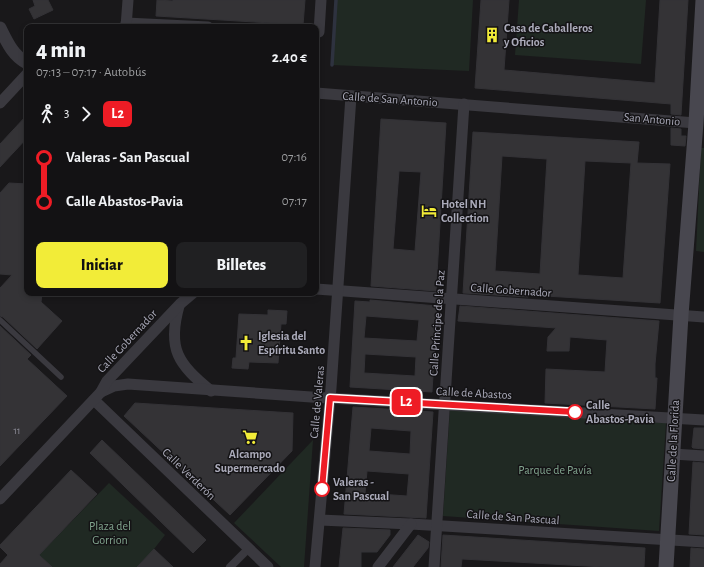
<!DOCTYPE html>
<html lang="es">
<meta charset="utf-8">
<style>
body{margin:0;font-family:"Alegreya Sans",sans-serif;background:#202022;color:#f1f3f6;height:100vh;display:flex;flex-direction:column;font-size:15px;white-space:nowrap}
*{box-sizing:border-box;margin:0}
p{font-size:13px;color:#9d9ea0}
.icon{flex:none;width:22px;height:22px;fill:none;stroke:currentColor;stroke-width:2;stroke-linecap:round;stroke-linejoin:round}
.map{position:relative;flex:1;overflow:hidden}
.drawer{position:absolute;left:24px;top:24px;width:295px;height:272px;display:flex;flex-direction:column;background:#131214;border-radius:8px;box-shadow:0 2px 6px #0003,0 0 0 1px #323234}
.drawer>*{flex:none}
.badge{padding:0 8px;border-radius:6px;font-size:14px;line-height:26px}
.map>.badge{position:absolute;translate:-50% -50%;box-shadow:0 0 0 2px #fff}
.legs{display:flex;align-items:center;gap:6px;height:44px;padding:0 12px;font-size:13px}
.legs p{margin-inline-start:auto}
.headline{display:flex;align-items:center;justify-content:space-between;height:68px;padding:0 12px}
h1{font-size:22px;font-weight:800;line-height:30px}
.primary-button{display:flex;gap:8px;margin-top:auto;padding:8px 12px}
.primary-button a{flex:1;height:46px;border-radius:8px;background:#f2ec38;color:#111;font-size:16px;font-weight:800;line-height:46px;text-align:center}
.primary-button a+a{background:#202022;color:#f1f3f6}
ul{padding:0 12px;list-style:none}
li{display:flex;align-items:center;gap:14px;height:44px;font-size:15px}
li i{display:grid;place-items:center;width:6px;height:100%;margin:0 5px;background:currentColor}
li i::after{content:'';width:10px;height:10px;margin:-5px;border:3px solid;border-radius:50%;background:#131214}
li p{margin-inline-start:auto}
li:first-child i{background:linear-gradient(#0000 50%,currentColor 0)}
li:last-child i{background:linear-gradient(currentColor 50%,#0000 0)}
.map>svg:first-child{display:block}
</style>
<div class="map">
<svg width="704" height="567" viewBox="0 0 704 567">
<rect width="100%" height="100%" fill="#19181a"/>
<g fill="#202923">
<path d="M336,0H473L469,71L332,65Z"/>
<path d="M519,0H646L641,64L515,55Z"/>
<path d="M701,148H704V252L696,251Z"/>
<path d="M450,409L666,423L659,531L443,516Z"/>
<path d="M313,440L304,567H281L234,523Z"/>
<path d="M109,483L165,535L154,549L137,567H52L39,555Z"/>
</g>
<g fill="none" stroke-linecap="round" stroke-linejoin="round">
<path stroke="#2e323f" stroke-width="3.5" d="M332,65L336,0"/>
</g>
<g fill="#343336" stroke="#333236" fill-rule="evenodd">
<path d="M33,0H48L53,10L34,19L29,9L35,6Z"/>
<path d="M157,0L173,1V0H305L303,25L156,16Z"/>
<path d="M481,0H509L504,70L655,83L660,0H688L681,115L671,114V104L475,88Z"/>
<path d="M27,115V138L0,167V144Z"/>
<path d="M381,119L446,123L436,291L371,286ZM399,171L421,172L415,251L393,249Z"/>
<path d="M671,128L681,129V136H686L685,146L671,145Z"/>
<path d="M473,132L639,142L637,163L670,164L660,303L529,295L528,297L463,293ZM502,156L547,159L540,274L495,271ZM585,161L631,163L623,278L578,275Z"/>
<path d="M9,183L27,184V293H42L41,302L62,321L37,349L3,317L0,316V288L12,275L0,274V193Z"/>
<path d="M370,300L437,306L432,392L350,387L355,301L370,302ZM366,316L419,320L417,341L364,338ZM365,354L416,357L415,376L364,373Z"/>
<path d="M460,306L659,321L655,364V378H657L655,409L545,403L546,369L605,372L607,340L570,337L569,351H547L548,337L556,328L458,321Z"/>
<path d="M268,310L287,311L286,324H281L278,363L249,362L248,369L232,368L233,358H236L239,314L268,315Z"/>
<path d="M0,326L31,355L27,359L67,396L0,466Z"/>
<path d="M135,403L293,413L292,451L230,515L124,416Z"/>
<path d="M353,407L433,412L426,518L344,514ZM371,428L411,431L410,454L369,451ZM367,471L409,474L407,496L365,493Z"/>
<path d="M694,428H704V449L693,448L692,447Z"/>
<path d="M102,440L206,540L193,553L90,453Z"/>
<path d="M693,462L704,463V535L689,534Z"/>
<path d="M71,470L97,494L39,555L52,567H0V564L8,555L0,547V545Z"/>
<path d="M343,528L390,530V535L377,552H361V567H339Z"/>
<path d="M418,535L429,542L428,548L413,567H393Z"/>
<path d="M443,535L645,548L644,567H604L462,559L461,567H441Z"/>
<path d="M691,548L704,549V567H690Z"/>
<path d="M154,549L173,567H137Z"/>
</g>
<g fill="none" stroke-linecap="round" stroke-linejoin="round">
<path stroke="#3a393f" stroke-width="5.5" d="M0,320L61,377"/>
<path stroke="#3a393f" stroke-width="8" d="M230,567L248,549"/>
<g stroke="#3a393f" stroke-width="11">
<path d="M126,23L208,27"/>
<path d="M126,27L128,0"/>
<path d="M316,32H319L321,0"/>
<path d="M316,93L696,123"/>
<path d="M0,103L27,74"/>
<path d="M316,289L704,317"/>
<path d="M179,306C167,349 178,364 211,391"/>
<path d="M101,392L114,386L128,384L311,397L704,420"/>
<path d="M94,400L268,567"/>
<path d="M673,454L704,456"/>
<path d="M0,499L101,392L107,381L180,304L193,293"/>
<path d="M320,520L411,524L704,542"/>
<path d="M315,567L331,388L351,96"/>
<path d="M378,567L411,524"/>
<path d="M434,567L464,104"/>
</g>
<path stroke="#3a393f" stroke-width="13" d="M0,28C7,42 13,56 27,63"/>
<path stroke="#48474f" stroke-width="15" d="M666,567L681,315L696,123L703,0"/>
</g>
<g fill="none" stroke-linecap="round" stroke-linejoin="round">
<g stroke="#fff" stroke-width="9">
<path id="line-1" d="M322,489L330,398L575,412"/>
</g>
<use href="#line-1" stroke="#ee1c25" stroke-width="6"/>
</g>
<defs>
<g id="building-bare" transform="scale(1.2)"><path d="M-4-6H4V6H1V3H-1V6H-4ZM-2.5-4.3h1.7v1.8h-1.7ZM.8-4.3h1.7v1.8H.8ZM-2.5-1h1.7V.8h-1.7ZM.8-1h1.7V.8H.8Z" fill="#f2ec38" stroke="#141315" stroke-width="2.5" paint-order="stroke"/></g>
<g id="hotel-bare" transform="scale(1.2)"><path d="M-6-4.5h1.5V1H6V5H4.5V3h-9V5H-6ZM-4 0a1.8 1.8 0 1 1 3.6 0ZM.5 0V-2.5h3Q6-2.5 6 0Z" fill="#f2ec38" stroke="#141315" stroke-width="2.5" paint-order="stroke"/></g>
<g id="church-bare" transform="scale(1.2)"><path d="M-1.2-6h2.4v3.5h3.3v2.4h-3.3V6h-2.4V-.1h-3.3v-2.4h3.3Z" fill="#f2ec38" stroke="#141315" stroke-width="2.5" paint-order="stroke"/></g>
<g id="supermarket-bare" transform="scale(1.2)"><path d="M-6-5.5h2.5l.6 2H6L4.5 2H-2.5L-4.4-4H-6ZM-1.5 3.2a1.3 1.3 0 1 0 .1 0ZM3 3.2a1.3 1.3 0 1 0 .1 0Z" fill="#f2ec38" stroke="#141315" stroke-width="2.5" paint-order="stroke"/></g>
</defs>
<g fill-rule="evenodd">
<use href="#building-bare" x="492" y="35"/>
<use href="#hotel-bare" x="429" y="211"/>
<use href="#church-bare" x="246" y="343"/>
<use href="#supermarket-bare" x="250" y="437"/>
</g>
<g fill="#fff" stroke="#ee1c25" stroke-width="2">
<circle cx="575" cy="412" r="7"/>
<circle cx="322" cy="489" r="7"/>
</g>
<g text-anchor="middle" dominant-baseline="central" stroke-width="3" stroke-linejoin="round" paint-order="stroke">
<g font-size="10" fill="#8d8d99">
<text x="17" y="431">11</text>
</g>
<g font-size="12" font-weight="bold" fill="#ababba" stroke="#141315" text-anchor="start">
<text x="504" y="28">Casa de Caballeros<tspan x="504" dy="14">y Oficios</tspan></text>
<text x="441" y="204">Hotel NH<tspan x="441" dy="14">Collection</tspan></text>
<text x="258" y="336">Iglesia del<tspan x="258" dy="14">Espíritu Santo</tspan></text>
<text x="250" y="454" text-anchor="middle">Alcampo<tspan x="250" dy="14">Supermercado</tspan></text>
</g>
<g font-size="12" fill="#ababba" stroke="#141315">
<text transform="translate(390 99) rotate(4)">Calle de San Antonio</text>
<text transform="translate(652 119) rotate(5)">San Antonio</text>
<text transform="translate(511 290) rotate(4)">Calle Gobernador</text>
<text transform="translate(437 323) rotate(-86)">Calle Príncipe de la Paz</text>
<text transform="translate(127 341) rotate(-47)">Calle Gobernador</text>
<text transform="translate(474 393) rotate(3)">Calle de Abastos</text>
<text transform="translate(317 402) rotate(-85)">Calle de Valeras</text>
<text transform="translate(673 441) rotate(-87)">Calle de la Florida</text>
<text transform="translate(189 474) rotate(44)">Calle Verderón</text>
<text transform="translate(513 517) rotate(4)">Calle de San Pascual</text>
</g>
<g font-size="12" font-weight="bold" fill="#ababba" stroke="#141315" text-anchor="start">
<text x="586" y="405">Calle<tspan x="586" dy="14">Abastos-Pavia</tspan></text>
<text x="333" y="482">Valeras -<tspan x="333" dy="14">San Pascual</tspan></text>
</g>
<g font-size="12" fill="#82a58f" stroke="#141315">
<text x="555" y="470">Parque de Pavía</text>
<text x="110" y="526">Plaza del<tspan x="110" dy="14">Gorrion</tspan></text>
</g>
</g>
</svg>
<b class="badge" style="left:406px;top:402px;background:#ee1c25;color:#fff">L2</b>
<section class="drawer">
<div class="headline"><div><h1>4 min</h1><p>07:13 – 07:17 · Autobús</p></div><b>2.40 €</b></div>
<div class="legs"><svg class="icon" aria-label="walk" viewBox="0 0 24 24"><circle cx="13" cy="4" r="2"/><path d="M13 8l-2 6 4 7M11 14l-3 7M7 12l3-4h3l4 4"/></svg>3<svg class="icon" aria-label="forward" viewBox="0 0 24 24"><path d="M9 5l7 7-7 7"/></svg><b class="badge" style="background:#ee1c25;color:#fff">L2</b></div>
<ul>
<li><i style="color:#ee1c25"></i><b>Valeras - San Pascual</b><p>07:16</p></li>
<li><i style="color:#ee1c25"></i><b>Calle Abastos-Pavia</b><p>07:17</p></li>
</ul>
<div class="primary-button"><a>Iniciar</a><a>Billetes</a></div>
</section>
</div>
